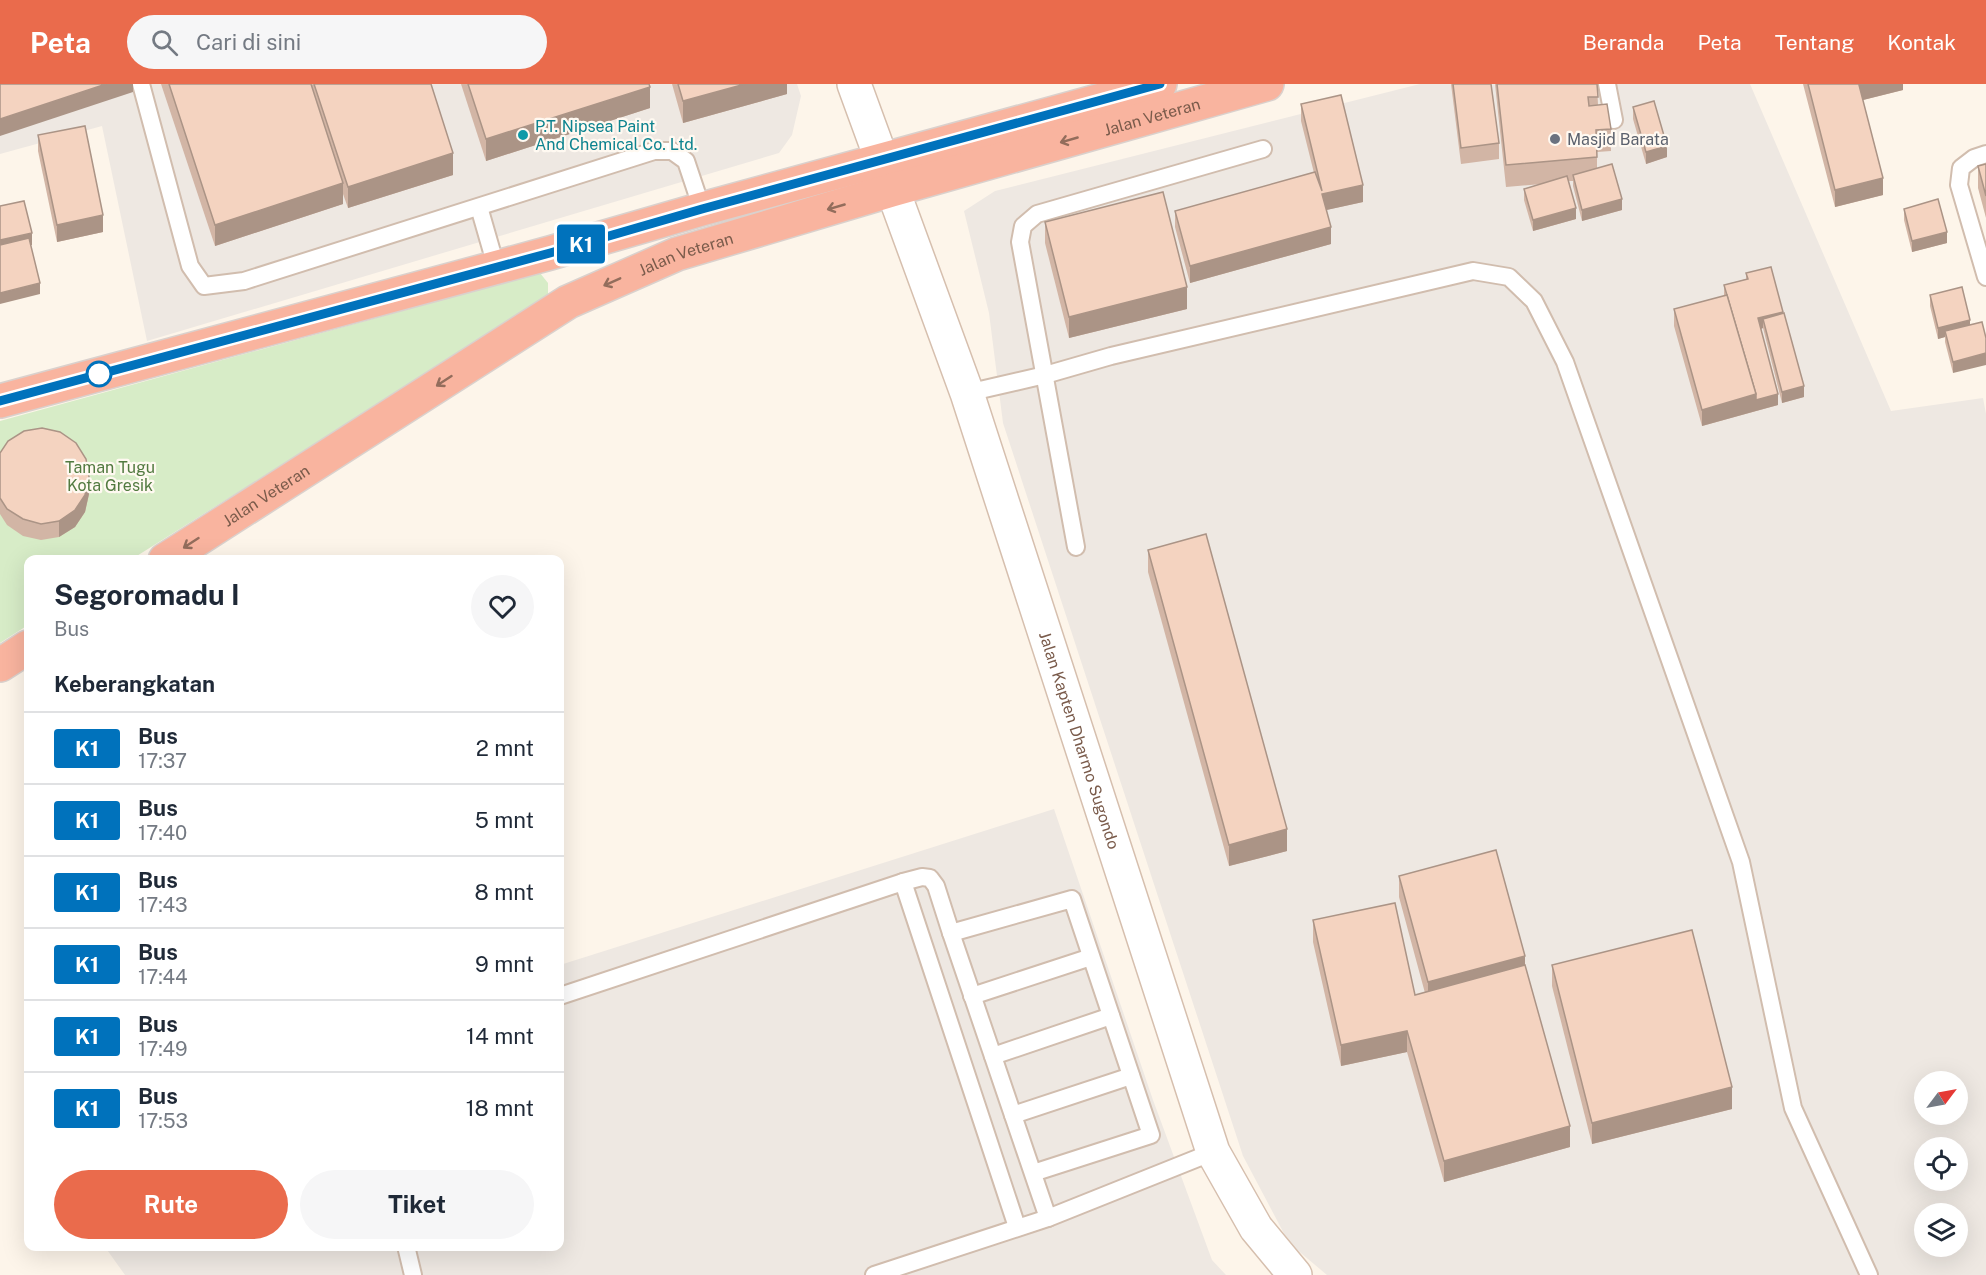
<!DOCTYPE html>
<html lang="id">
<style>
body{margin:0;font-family:"Public Sans",sans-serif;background:#f6f6f7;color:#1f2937;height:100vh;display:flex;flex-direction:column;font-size:22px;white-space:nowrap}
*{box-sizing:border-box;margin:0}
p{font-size:20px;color:#747a83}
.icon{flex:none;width:33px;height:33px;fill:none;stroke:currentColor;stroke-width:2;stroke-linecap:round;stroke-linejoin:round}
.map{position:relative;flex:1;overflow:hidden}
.side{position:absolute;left:24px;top:471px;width:540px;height:696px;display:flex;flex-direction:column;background:#fff;border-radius:12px;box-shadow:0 6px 24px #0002}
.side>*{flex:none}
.badge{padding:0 12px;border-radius:4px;font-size:21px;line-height:39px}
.needle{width:39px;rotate:58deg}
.fabs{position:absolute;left:1914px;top:987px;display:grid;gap:12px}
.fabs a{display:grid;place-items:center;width:54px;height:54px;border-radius:50%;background:#fff;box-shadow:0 6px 24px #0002;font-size:30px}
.map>.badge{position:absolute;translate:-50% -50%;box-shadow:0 0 0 3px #fff}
h2{padding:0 30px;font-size:22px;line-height:54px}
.round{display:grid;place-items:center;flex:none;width:63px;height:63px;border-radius:32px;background:#f6f6f7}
.overview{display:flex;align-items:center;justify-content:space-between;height:102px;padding:0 30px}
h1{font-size:28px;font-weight:700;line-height:45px}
.button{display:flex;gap:12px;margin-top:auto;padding:12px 30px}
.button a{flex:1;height:69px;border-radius:36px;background:#ea6b4c;color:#fff;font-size:24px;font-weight:700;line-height:69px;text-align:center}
.button a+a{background:#f6f6f7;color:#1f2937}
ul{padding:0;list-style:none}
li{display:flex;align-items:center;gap:18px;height:72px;padding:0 30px;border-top:2px solid #e0e1e3}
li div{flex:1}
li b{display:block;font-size:22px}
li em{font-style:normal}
li .badge{min-width:66px;font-weight:700;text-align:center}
header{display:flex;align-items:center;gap:36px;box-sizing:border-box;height:84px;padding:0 30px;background:#ea6b4c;color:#fff}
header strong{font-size:28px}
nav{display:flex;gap:33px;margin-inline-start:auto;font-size:21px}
.search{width:420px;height:54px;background:#f6f6f7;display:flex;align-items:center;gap:15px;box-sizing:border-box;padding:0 21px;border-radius:33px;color:#747a83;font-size:22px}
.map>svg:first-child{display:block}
</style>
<header>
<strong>Peta</strong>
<div class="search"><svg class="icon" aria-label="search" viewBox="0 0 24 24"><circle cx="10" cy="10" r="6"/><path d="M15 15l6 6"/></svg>Cari di sini</div>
<nav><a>Beranda</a><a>Peta</a><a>Tentang</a><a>Kontak</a></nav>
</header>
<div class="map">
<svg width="1986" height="1191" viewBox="0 0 1986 1191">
<rect width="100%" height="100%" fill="#fdf5ea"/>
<g fill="#eee8e2" fill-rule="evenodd">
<path d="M0,0H797L801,12L792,51L779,69L147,257L102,42L0,70Z"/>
<path d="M1420,0H1750L1891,327L1983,314L1986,330V1191H1327L1289,1159L1243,1072L1003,339L989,229L964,127L995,107ZM1924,998H1958V1030H1924ZM1924,1064H1958V1096H1924ZM1924,1130H1958V1162H1924Z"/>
<path d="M1054,725L1153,1016L1212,1176L1226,1191H125L105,1163L560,1162V881Z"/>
</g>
<path fill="#d7ecc7" d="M540,189L548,199V213L132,475L28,476V541L0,559V337Z"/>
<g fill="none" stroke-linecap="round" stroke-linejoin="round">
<g stroke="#d1bdae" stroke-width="20">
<g id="lane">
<path d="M141,0L190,182L204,202L244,197L654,67H672L686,77L702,125"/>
<path d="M1607,0L1614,36"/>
<path d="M1986,70L1974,74L1961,84L1959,101L1986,193"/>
<path d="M479,123L496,182"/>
<path d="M967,309L1045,291L1111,272L1473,187L1509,193L1534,217L1565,278L1741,778L1793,1024L1869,1191"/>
<path d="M1076,463L1020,158L1023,142L1037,130L1263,65"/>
<path d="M903,798L922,793L930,794L936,802L951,849"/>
<path d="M560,912L903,798L1017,1143"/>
<path d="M972,912L1091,873"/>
<path d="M993,972L1111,932"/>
<path d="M1013,1031L1131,992"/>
<path d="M1033,1089L1151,1051L1072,815L951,849L1048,1134"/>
<path d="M406,1162L413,1191"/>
<path d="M874,1191L1048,1134L1213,1068"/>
</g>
</g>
<g stroke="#d6bfae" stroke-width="36">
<g id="secondary">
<path id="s1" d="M854,0L967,309L1213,1068L1256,1144L1295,1191"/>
</g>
</g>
<g stroke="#dad1cd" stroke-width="36">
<g id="highway">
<path d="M0,317L550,169L702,125L1160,0"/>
<path id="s2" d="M165,476L568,218L677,170L892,106L1267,0"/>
<path d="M0,581L28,563"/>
</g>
</g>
<use href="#lane" stroke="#fff" stroke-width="16"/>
<use href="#secondary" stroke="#fff" stroke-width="33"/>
<use href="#highway" stroke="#f9b49f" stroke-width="33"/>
</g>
<g fill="#d2b5a5">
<path d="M161,0H431L453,91L348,124L343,110V120L215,162Z"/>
<path d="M461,0H649L650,24L486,77Z"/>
<path d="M672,0H787V10L683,39Z"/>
<path d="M1451,0H1491L1499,59V75L1461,80Z"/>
<path d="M1495,0H1597L1598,21L1611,45V67L1597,68V84L1622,126L1582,137L1573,102V97H1568L1576,135L1533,147L1524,116V105L1542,100L1506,103Z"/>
<path d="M1803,0H1903V6L1863,16L1883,111L1835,123Z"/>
<path d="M1301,20L1363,118L1326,126L1331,160L1190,199L1175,143V127L1314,89L1301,37Z"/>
<path d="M1633,23L1667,73L1646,80L1633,35Z"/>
<path d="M38,51L103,148L57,158L38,67Z"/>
<path d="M1986,80V134L1978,104V82Z"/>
<path d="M1904,125L1947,159L1912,168L1904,136Z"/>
<path d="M1045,138L1187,225L1069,254L1045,159Z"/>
<path d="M1746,189L1783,230L1804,313L1782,319L1763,244L1761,245L1778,321L1702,342L1674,242V225L1724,212V201L1746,195Z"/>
<path d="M1962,203L1953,289L1945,258V253L1938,255L1930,222V211Z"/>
<path d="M0,369L89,410L85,428L75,443L59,453L41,456L23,452L7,441L0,430Z"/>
<path d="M1148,466L1287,767L1229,782L1148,488Z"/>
<path d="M1399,792L1525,883L1570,1063L1444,1098L1407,968L1341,982L1313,858V836L1415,911L1425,909L1399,813Z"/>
<path d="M1552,881L1732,1025L1592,1060L1552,902Z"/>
</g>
<g fill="#ab9486">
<path d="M106,0H133V8L0,52V35Z"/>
<path d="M745,0H787V10L683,39V17Z"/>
<path d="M1862,0H1903V6L1859,17V1Z"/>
<path d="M650,3V24L486,77V55Z"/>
<path d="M1667,62V73L1646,80V68Z"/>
<path d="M453,69V91L348,124V103Z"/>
<path d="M1883,94V111L1835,123V106Z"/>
<path d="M343,99V120L215,162V141Z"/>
<path d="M1363,101V118L1322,127V110Z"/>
<path d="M1622,115V126L1582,137V126Z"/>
<path d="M1576,124V135L1533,147V136Z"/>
<path d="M103,131V148L57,158V141Z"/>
<path d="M1331,143V160L1190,199V182Z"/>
<path d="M1947,148V159L1912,168V157Z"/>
<path d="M32,149V161L0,168V156Z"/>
<path d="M40,199V210L0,220V209Z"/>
<path d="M1187,203V225L1069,254V233Z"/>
<path d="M1783,228V239L1763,235V244L1758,246V234Z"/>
<path d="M1970,236V247H1945V253L1938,255V244Z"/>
<path d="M1986,269V281L1953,289V278Z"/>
<path d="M1804,302V313L1782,319V308Z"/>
<path d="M1756,310V327L1702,342V326Z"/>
<path d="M1778,310V321L1756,327V316Z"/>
<path d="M89,393V410L85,428L75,443L59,453V437Z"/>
<path d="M1287,745V767L1229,782V761Z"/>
<path d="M1525,872V893L1428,919V898Z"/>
<path d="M1407,947V968L1341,982V961Z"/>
<path d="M1732,1003V1025L1592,1060V1039Z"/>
<path d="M1570,1042V1063L1444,1098V1077Z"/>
</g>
<g fill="#f4d3c0" stroke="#ab9486" stroke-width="1.5">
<path d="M0,0H106L0,35Z"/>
<path d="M169,0H311L343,99L215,141Z"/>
<path d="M314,0H431L453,69L348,103Z"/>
<path d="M468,0H649L650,3L486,55Z"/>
<path d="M678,0H745L683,17Z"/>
<path d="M1453,0H1491L1499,59L1461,64Z"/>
<path d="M1497,0H1597L1598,13H1588L1589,22L1607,20L1611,45L1596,46L1597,73L1506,81Z"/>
<path d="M1808,0H1862L1859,1L1883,94L1835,106Z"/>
<path d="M1341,11L1363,101L1322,110L1331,143L1190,182L1175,127L1315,88L1322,107L1301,20Z"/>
<path d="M1654,17L1667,62L1646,68L1633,23Z"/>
<path d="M85,42L103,131L57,141L38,51Z"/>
<path d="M1612,80L1622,115L1582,126L1573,91Z"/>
<path d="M1986,80V112L1978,82Z"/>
<path d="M1567,92L1576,124L1533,136L1524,105Z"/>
<path d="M1163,108L1187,203L1069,233L1045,138Z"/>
<path d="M1938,115L1947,148L1912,157L1904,125Z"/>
<path d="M24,117L32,149L0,156V122Z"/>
<path d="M29,154L40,199L0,209V161Z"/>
<path d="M1771,183L1783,228L1758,234L1778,310L1756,316V310L1724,201L1748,195L1746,189Z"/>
<path d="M1962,203L1970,236L1938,244L1930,211Z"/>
<path d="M1727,211L1756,310L1702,326L1674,225Z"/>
<path d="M1784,229L1804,302L1782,308L1763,235Z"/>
<path d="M1982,238L1986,254V269L1953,278L1945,247Z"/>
<path d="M42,344L60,348L76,359L86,375L89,393L85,411L75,426L59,437L41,440L23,435L7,425L0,414V369L8,357L24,347Z"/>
<path d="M1206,450L1287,745L1229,761L1148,466Z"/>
<path d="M1496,766L1525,872L1428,898L1399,792Z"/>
<path d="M1395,819L1415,911L1525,881L1570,1042L1444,1077L1407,947L1341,961L1313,836Z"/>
<path d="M1692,846L1732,1003L1592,1039L1552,881Z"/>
</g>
<defs><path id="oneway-shaft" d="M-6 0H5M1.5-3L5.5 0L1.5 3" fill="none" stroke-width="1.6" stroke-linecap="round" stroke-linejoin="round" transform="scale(1.5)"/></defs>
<g stroke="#936d5c">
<use href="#oneway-shaft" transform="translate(1069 56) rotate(164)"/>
<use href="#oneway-shaft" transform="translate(836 123) rotate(164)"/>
<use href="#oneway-shaft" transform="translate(612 198) rotate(156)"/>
<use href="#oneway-shaft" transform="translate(444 297) rotate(147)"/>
<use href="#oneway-shaft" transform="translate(191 459) rotate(147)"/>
</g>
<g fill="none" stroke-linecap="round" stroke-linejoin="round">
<g stroke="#fff" stroke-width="14">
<path id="line" d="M0,317L550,169L702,125L1160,0"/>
</g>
<use href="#line" stroke="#0072bc" stroke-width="9"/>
</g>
<circle fill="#0f9aa8" stroke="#fff9f1" stroke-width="2" cx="523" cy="51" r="6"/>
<circle fill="#6b7280" stroke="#fff9f1" stroke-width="2" cx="1555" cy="55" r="6"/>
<circle fill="#fff" stroke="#0072bc" stroke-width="3" cx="99" cy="290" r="12"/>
<g text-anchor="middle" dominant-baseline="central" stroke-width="4.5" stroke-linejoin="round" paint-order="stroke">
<g font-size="16" fill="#7a5b4b" stroke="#fff9f1">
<text stroke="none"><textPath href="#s2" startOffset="1092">Jalan Veteran</textPath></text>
<text stroke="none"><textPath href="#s2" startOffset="606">Jalan Veteran</textPath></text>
<text stroke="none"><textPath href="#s2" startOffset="120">Jalan Veteran</textPath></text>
<text stroke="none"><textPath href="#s1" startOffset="694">Jalan Kapten Dharmo Sugondo</textPath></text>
</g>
<g font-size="16" fill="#0d838f" stroke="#fff9f1" text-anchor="start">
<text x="535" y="42">P.T. Nipsea Paint<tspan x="535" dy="18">And Chemical Co. Ltd.</tspan></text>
</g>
<g font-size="16" fill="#5b616d" stroke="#fff9f1" text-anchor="start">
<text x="1567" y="55">Masjid Barata</text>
</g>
<g font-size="16" fill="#527a40" stroke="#fff9f1">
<text x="110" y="383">Taman Tugu<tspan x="110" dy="18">Kota Gresik</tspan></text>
</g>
</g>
</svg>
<div class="fabs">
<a><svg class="needle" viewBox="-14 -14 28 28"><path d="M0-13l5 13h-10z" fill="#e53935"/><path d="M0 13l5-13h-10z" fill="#747a83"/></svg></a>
<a><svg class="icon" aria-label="locate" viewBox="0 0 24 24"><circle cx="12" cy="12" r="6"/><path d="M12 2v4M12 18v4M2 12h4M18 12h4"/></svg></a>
<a><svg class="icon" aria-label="layers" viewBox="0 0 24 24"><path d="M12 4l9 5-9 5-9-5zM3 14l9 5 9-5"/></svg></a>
</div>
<b class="badge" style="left:581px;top:160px;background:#0072bc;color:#fff">K1</b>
<section class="side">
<div class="overview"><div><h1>Segoromadu I</h1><p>Bus</p></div><a class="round"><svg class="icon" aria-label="heart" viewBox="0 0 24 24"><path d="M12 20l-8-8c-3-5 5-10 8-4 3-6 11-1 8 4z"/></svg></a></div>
<h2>Keberangkatan</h2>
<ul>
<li><span class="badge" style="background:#0072bc;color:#fff">K1</span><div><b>Bus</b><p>17:37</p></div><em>2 mnt</em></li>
<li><span class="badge" style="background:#0072bc;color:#fff">K1</span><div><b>Bus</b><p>17:40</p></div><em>5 mnt</em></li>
<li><span class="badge" style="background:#0072bc;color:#fff">K1</span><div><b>Bus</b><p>17:43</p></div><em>8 mnt</em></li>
<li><span class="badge" style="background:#0072bc;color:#fff">K1</span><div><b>Bus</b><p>17:44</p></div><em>9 mnt</em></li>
<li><span class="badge" style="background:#0072bc;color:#fff">K1</span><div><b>Bus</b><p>17:49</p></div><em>14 mnt</em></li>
<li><span class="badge" style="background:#0072bc;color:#fff">K1</span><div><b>Bus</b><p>17:53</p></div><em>18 mnt</em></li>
</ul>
<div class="button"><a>Rute</a><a>Tiket</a></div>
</section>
</div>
